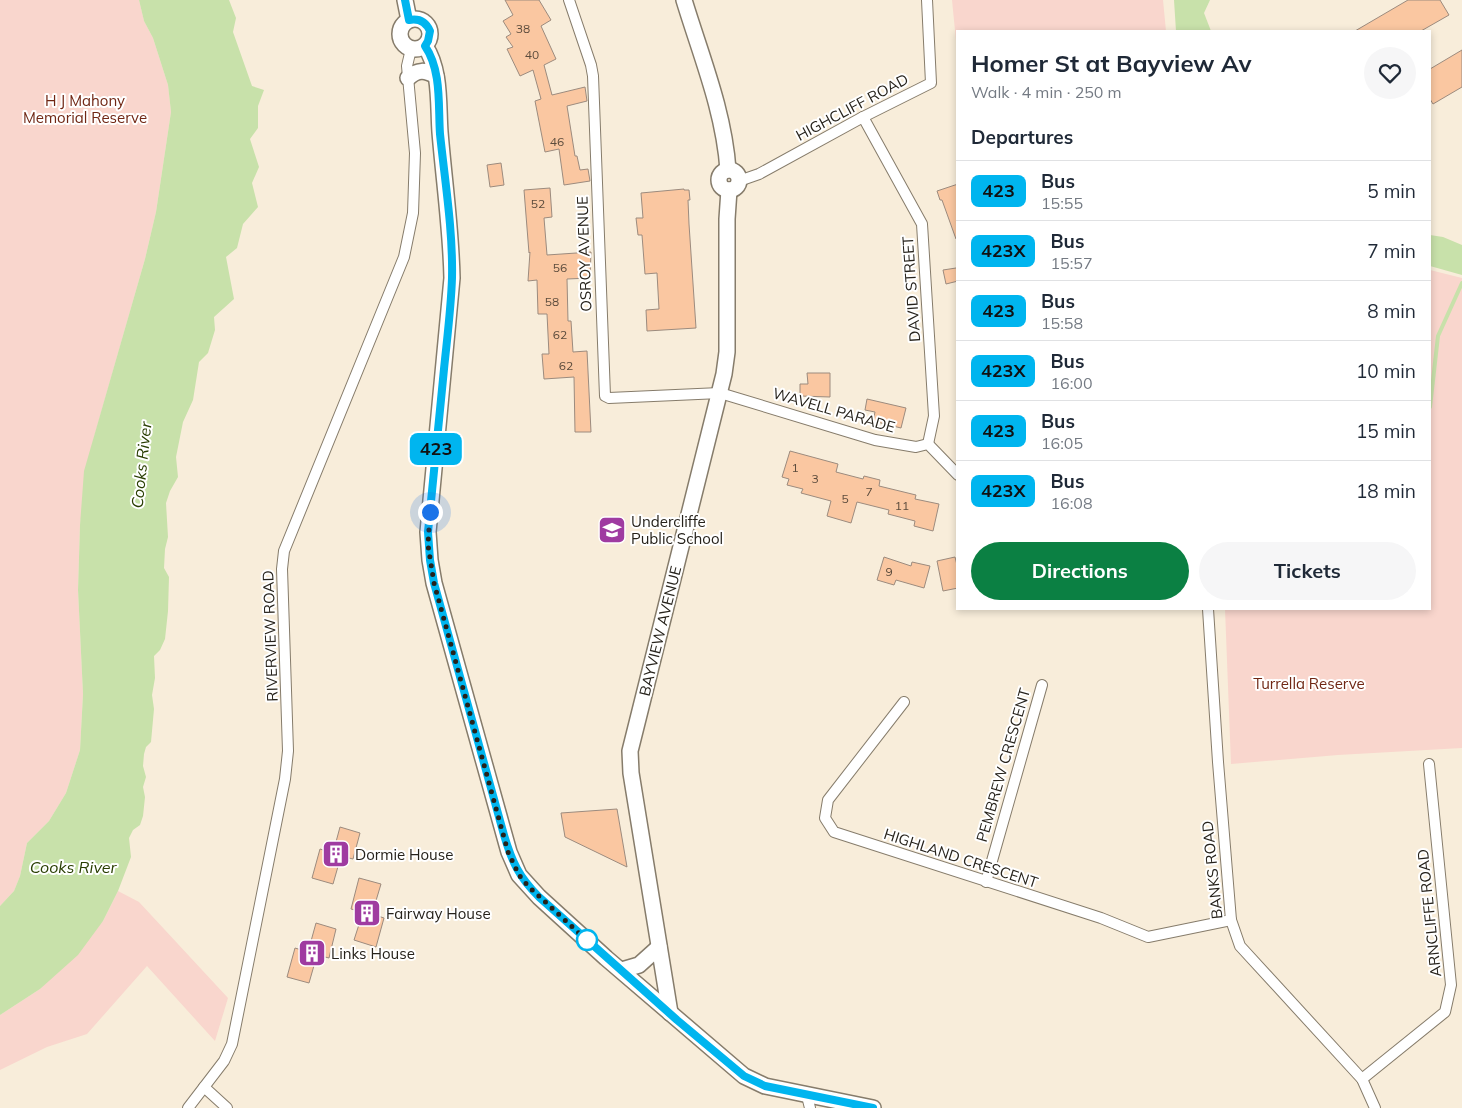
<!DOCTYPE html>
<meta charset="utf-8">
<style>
body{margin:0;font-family:Mulish,sans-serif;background:#f6f6f7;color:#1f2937;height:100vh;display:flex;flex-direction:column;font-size:19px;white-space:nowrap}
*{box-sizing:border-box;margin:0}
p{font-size:16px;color:#747a83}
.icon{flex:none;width:28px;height:28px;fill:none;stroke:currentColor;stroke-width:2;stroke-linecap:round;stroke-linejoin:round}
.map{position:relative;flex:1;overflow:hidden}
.drawer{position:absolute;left:956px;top:30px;width:475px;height:580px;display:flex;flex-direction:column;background:#fff;border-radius:0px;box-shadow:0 2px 8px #0003}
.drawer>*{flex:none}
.badge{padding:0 10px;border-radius:8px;font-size:18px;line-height:32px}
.you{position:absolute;width:25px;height:25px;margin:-12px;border:4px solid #fff;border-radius:50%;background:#1a73e8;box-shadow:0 0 0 8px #1a73e833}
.map>.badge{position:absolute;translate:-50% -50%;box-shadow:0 0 0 2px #fff}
h2{padding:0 15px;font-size:19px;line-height:45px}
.round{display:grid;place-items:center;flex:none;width:52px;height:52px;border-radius:26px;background:#f6f6f7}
.head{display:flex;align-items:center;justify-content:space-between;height:85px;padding:0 15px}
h1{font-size:24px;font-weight:700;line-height:38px}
.primary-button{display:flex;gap:10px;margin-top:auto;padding:10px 15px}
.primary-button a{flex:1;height:58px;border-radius:30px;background:#0b8043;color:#fff;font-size:20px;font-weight:700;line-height:58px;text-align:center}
.primary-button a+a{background:#f6f6f7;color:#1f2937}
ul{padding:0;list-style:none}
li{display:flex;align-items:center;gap:15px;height:60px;padding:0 15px;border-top:1px solid #e0e1e3}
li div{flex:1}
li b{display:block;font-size:19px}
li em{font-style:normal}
li .badge{min-width:55px;font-weight:700;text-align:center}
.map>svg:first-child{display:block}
</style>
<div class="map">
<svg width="1462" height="1108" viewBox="0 0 1462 1108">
<rect width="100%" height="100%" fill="#f8edda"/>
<g fill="#f9d6cd">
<path d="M0,0H139L144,21L153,38L168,85L171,112L156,212L145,259L94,437L80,525L78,590L83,694L80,750L66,793L49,821L27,843L20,876L14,891L0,906Z"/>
<path d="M952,0H1163L1166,31H958L957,51Z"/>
<path d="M1430,270L1462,278V748L1338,755L1231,764L1225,609H1430Z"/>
<path d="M118,891L139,902L228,998L215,1041L147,966L87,1034L47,1047L0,1070V1015L40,989L103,921Z"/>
</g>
<g fill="#c8e1aa">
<path d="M139,0H229L236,18L233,32L252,86L264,90L258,106V128L250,139L259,167L252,183L258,207L243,224L237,248L226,257L234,299L214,317L215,330L208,353L199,362L193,400L183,422L176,457L178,477L170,491L166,503L168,537L165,549L164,568L169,577L168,611L165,639L160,650L154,656L155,678L152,695L154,709L151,742L146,747L144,754L143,766L146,777L143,787L145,797L143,816L140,825L133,830L129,838L131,857L118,891L103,921L78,955L40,989L0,1015V906L14,891L20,876L27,843L49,821L66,793L80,750L83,694L78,590L80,525L84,471L145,259L156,212L171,112L168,85L153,38L144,21Z"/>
<path d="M1174,0H1210L1204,13L1211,31H1176Z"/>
<path d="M1430,235L1443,237L1462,245V275L1430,266Z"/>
</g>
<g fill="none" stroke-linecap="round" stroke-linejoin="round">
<path stroke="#c8e1aa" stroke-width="4" d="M1430,407L1438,336L1462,283"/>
</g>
<g fill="#fac7a1" stroke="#9c8b7e">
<path d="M505,0H539L551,20L541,26L556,59L544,65L552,95L585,87L587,101L567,106L575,156H577L580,170L588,169L590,181L564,185L559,149L545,152L535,101L541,99L533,70L520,76L507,49L513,47L506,37L511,34L503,21L513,15Z"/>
<path d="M1408,0H1440L1449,15L1421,31H1355Z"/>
<path d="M1462,50V87L1433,104L1430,99V69Z"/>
<path d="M501,163L504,185L490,187L487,165Z"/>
<path d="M958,184V239H956L942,200H940L937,191Z"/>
<path d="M550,188L552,217L544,218L547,255L591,252L590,278L567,279L568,321H571L573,352L587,351L591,432H575L574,377L544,379L542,354H549L547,314H538L537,280L528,281L530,252L529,253L524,190Z"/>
<path d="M684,189V190H689L690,200H688L689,224L696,328L647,331L646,310L659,309L657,273L645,274L642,235H638L636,218H643L641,193Z"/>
<path d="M956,268L958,269V281L946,284L943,270Z"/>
<path d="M807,373H830V397L800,396V384H808Z"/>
<path d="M867,399L906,408L901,428L873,421L875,412L865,410Z"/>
<path d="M790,451L838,464L836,472L863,479L864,476L880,480L879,486L916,495L915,499L939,504L933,531L914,526L915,521L888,514L889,510L857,502L851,523L827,516L831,501L801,493L803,489L787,485L789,479L782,477Z"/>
<path d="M884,557L911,566L912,562L930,566L924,588L896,580L894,585L877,580Z"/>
<path d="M955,557L958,569V588L943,591L937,561Z"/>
<path d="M617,809L627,867L565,837L561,813Z"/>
<path d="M340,827L360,833L353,859L341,856L333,884L312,878L320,849L333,853Z"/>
<path d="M359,878L381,884L372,914L384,918L376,947L354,940L363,912L351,909Z"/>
<path d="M316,923L336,929L329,958L317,955L309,983L287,977L295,948L308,952Z"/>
</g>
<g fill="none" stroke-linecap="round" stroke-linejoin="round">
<g stroke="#867c6b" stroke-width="12">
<g id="minor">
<path d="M569,0L591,65L593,76L605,396L609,398L720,393L875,440L916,447L928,444L958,475"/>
<path d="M863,117L922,224L934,416L928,444"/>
<path d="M739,181L759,174L863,117L931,83L927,0"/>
<path d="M1208,609L1218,762L1231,920L1240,946L1362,1079L1375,1108"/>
<path d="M904,702L828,800L825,818L834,832L1101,918L1148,937L1231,920"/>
<path d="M986,882L1042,685"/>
<path d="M1362,1079L1445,1012L1451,985L1429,764"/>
<path d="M204,1087L227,1108"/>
<path d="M807,1096L810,1108"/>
<path d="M188,1108L224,1061L232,1044L285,779L288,751L282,569L284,551L404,257L413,213L415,153L407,66L411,49"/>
</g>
</g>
<g stroke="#867c6b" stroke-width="18">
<g id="secondary">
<path d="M405,0L409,20"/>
<path d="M684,0C701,56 724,111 728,170"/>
<circle cx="415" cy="34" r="15"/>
<path d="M425,46C441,70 438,104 440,132C444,181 451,229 452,278L428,532L430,560L434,583L509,852L519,875L539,897L606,958L744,1076L765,1086L873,1108"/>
<path d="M408,78C418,69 425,70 436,76"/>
<circle cx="729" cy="180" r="10"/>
<path d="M622,970L639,965L659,947"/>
<path d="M670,1013L631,773L630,751L724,374L727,352V219L729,190"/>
</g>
</g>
<use href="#minor" stroke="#fff" stroke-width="10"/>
<use href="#secondary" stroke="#fff" stroke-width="15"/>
</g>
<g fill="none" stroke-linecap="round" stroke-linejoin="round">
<g stroke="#fff" stroke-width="11">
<path id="line" d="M405,0L409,20C419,18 426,22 430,31L428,41L425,46C442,71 438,106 440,134C445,182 453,230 452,278C451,309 447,339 444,369C439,423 433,478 428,532L430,560L434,583L504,835C512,862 519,877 539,897L677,1020L744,1076L765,1086L873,1108"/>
</g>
<use href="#line" stroke="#00b5ef" stroke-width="8"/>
<path stroke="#26221b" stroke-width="5" stroke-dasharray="0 9" d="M430,512L428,545L434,583L508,852L519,875L528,886L593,946L587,940"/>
</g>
<defs>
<g id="school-square" transform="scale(1.4375)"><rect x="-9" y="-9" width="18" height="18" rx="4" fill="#9f3ba1" stroke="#fff"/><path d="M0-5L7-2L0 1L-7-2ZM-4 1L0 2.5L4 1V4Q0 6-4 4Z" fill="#fff"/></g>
<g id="building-square" transform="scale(1.4375)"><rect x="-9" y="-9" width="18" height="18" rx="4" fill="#9f3ba1" stroke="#fff"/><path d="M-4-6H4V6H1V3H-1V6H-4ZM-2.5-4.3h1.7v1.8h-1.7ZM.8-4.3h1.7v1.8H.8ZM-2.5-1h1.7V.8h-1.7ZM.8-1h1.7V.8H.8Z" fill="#fff"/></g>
</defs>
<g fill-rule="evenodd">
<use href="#school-square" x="612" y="530"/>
<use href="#building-square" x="336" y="854"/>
<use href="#building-square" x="367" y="913"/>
<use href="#building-square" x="312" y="953"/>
</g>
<circle fill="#fff" stroke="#00b5ef" stroke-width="2.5" cx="587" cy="940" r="10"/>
<g text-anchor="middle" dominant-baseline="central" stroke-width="4" stroke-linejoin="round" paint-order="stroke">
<g font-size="12" fill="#5b4b3c">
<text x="523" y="28">38</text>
<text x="532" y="54">40</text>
<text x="557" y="141">46</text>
<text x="538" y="203">52</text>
<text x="560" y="267">56</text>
<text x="552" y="301">58</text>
<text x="560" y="334">62</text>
<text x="566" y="365">62</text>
<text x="795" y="467">1</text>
<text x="815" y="478">3</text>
<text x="869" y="491">7</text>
<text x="845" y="498">5</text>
<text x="902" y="505">11</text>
<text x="889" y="571">9</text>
</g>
<g font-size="15" fill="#702714" stroke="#fff">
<text x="85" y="100">H J Mahony<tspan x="85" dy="17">Memorial Reserve</tspan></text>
<text x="1309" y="683">Turrella Reserve</text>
</g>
<g font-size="15" fill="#26221b" stroke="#fff">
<text transform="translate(852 107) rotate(-28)">HIGHCLIFF ROAD</text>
<text transform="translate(584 254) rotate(-92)">OSROY AVENUE</text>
<text transform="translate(911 289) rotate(-94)">DAVID STREET</text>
<text transform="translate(834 410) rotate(16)">WAVELL PARADE</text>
<text transform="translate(660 631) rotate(-76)">BAYVIEW AVENUE</text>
<text transform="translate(270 636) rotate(-92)">RIVERVIEW ROAD</text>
<text transform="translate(1003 765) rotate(-74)">PEMBREW CRESCENT</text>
<text transform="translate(961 858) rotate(18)">HIGHLAND CRESCENT</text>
<text transform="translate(1212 870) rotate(-96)">BANKS ROAD</text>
<text transform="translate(1429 913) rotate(-96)">ARNCLIFFE ROAD</text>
</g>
<g font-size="15" fill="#26221b" stroke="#fff" text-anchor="start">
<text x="631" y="521">Undercliffe<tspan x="631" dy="17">Public School</tspan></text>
<text x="355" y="854">Dormie House</text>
<text x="386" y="913">Fairway House</text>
<text x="331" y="953">Links House</text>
</g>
<g font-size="16" font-style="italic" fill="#293e02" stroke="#fff">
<text transform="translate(141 465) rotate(-84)">Cooks River</text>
<text x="73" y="867">Cooks River</text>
</g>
</g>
</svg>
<div class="you" style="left:430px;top:512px"></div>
<b class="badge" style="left:436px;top:449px;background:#00b5ef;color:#111">423</b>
<section class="drawer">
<div class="head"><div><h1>Homer St at Bayview Av</h1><p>Walk · 4 min · 250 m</p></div><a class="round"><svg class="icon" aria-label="heart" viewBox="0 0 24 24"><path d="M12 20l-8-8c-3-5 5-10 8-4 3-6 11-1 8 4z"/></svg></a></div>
<h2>Departures</h2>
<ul>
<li><span class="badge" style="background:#00b5ef;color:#111">423</span><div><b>Bus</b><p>15:55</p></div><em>5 min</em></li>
<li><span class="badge" style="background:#00b5ef;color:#111">423X</span><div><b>Bus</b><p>15:57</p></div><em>7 min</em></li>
<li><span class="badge" style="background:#00b5ef;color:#111">423</span><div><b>Bus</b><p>15:58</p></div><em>8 min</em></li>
<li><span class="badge" style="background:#00b5ef;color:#111">423X</span><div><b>Bus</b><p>16:00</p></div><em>10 min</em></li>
<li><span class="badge" style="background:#00b5ef;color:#111">423</span><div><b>Bus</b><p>16:05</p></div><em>15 min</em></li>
<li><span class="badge" style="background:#00b5ef;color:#111">423X</span><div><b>Bus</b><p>16:08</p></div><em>18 min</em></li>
</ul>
<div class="primary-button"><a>Directions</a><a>Tickets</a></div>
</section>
</div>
